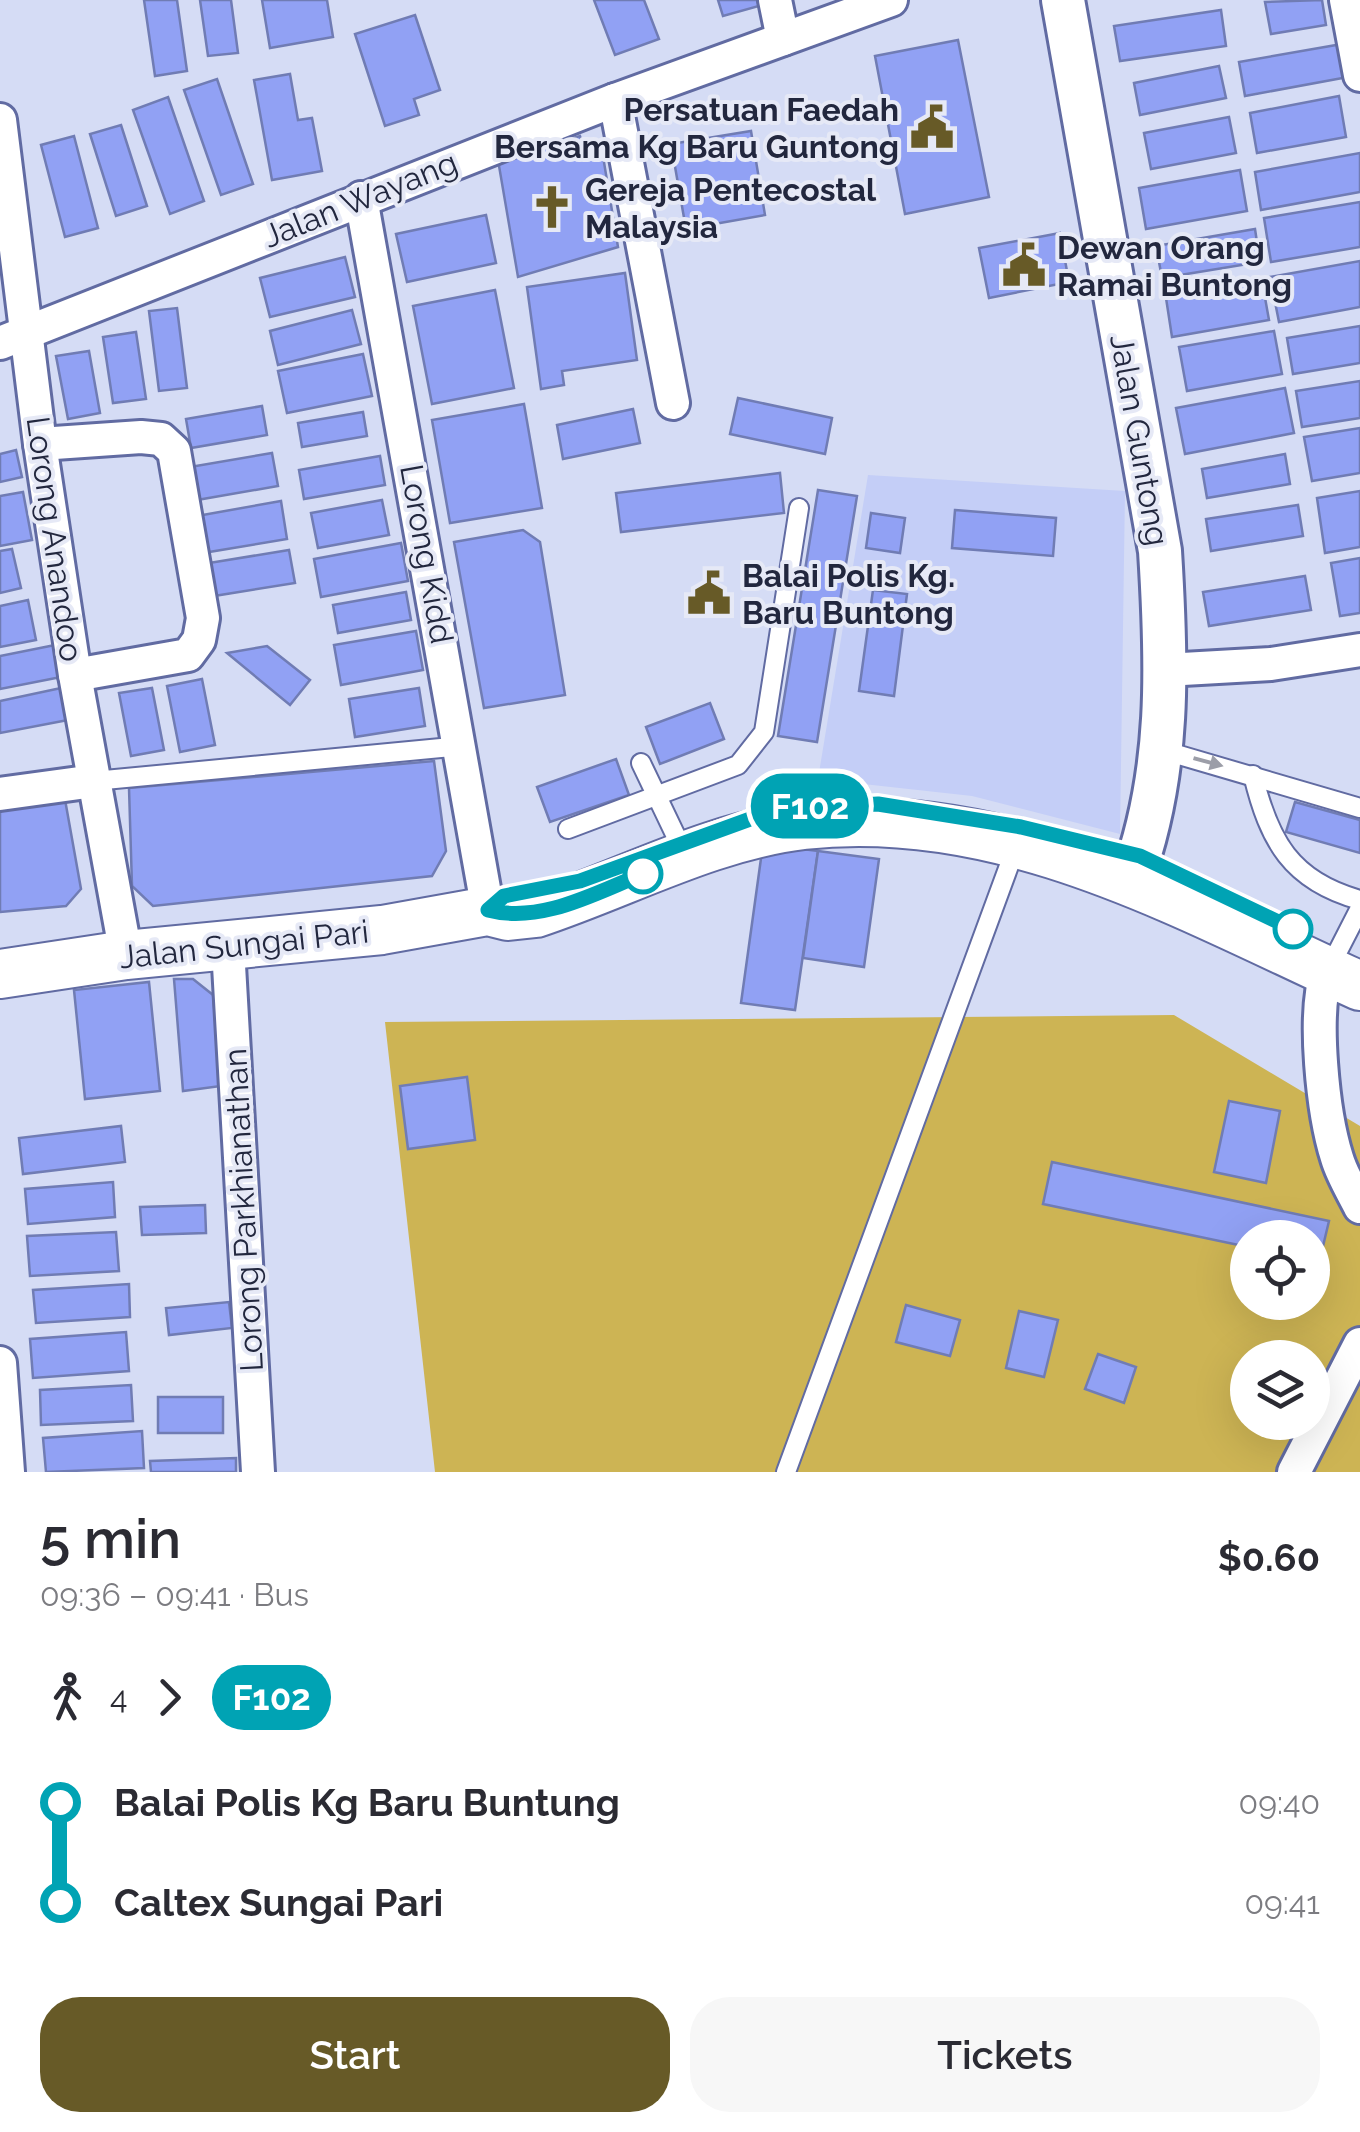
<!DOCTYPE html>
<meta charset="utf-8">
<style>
body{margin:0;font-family:Raleway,sans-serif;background:#f7f7f7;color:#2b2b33;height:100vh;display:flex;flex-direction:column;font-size:38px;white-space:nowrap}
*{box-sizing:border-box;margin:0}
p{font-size:32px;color:#7c7c81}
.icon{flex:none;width:55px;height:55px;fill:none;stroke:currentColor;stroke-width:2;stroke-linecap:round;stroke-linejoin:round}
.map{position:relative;height:1472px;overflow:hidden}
.details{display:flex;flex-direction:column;background:#fff;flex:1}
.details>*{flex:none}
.badge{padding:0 20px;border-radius:32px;font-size:35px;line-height:65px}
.fabs{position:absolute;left:1230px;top:1220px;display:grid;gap:20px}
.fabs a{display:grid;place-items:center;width:100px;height:100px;border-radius:50%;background:#fff;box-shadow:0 10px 40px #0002;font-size:50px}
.map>.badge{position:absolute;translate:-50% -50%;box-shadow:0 0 0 5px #fff}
.legs{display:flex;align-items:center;gap:15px;height:110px;padding:0 40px;font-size:32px}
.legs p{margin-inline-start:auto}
.headline{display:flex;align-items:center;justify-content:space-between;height:170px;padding:0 40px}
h1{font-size:55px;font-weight:600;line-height:75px}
.button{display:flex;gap:20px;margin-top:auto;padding:20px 40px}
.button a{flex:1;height:115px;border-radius:40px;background:#675a27;color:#fff;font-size:40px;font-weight:600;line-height:115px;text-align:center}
.button a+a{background:#f7f7f7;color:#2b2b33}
ul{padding:0 40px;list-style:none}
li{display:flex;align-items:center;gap:35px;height:100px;font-size:38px}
li i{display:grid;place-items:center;width:15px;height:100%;margin:0 12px;background:currentColor}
li i::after{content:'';width:25px;height:25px;margin:-12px;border:8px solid;border-radius:50%;background:#fff}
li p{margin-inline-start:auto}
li:first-child i{background:linear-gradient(#0000 50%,currentColor 0)}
li:last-child i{background:linear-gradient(currentColor 50%,#0000 0)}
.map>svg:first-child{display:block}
</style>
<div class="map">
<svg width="1360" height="1472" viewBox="0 0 1360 1472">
<rect width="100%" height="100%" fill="#d5dcf5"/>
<path fill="#c4cef7" d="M868,475L1125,491L1120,834L972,796L818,779Z"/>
<path fill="#cdb454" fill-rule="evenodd" d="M1174,1015L1360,1126V1472H435L385,1022ZM1248,1238H1312V1302H1248ZM1248,1358H1312V1422H1248Z"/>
<g fill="#91a1f4" stroke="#707cb4" stroke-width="2.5">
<path d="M144,0H177L187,71L155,76Z"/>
<path d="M200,0H231L238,53L208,56Z"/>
<path d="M262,0H327L333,37L270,48Z"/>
<path d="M594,0H644L659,39L615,55Z"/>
<path d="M718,0H757L759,6L723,16Z"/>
<path d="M1322,0L1326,25L1271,34L1265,2Z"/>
<path d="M1221,10L1226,46L1120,61L1114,26Z"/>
<path d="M415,15L440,90L414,99L419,115L385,126L355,34Z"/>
<path d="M958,40L989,197L905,214L875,56Z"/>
<path d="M1342,44L1348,77L1245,96L1239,62Z"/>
<path d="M1219,66L1226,98L1140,115L1134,83Z"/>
<path d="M290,74L298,120L312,118L322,171L272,180L254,80Z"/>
<path d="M217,79L253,184L221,195L184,90Z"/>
<path d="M1339,96L1346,137L1257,153L1250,113Z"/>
<path d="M168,97L204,201L170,214L133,110Z"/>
<path d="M1229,117L1236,153L1151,169L1144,133Z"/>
<path d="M121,125L147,206L116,216L90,134Z"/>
<path d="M751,131L765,215L686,229L671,144Z"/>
<path d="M74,136L98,228L65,237L41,145Z"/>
<path d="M580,136L584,149L601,144L618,247L518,277L498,160Z"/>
<path d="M1360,153V192L1261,210L1255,172Z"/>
<path d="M1240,170L1247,211L1146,229L1139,188Z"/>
<path d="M1360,202V247L1271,262L1264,218Z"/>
<path d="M486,215L496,263L407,282L396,234Z"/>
<path d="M1255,229L1260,262L1162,278L1156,246Z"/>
<path d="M1060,233L1069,282L989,298L979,248Z"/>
<path d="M345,257L355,297L270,317L260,278Z"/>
<path d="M1360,261V307L1279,322L1270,277Z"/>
<path d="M625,273L637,360L562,371L564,385L541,389L527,287Z"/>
<path d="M1262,281L1269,320L1172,337L1166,298Z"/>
<path d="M495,290L514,388L432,404L413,306Z"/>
<path d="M177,308L187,388L159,391L149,311Z"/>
<path d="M352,310L361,344L278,365L270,331Z"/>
<path d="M1360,326V363L1293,374L1287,338Z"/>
<path d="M1274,331L1282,374L1187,391L1179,347Z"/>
<path d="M136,332L146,399L113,403L103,337Z"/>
<path d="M89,351L100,413L68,419L56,356Z"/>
<path d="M363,354L372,396L287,413L278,371Z"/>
<path d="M1360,381V418L1302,427L1296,391Z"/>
<path d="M1285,388L1294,433L1185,454L1176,408Z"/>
<path d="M738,398L832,418L825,454L730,434Z"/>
<path d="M524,404L542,508L450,523L432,420Z"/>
<path d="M262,406L267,435L191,448L186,419Z"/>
<path d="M633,409L640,443L563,459L557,425Z"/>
<path d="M363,412L367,436L302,447L298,423Z"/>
<path d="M1360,428V473L1312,481L1304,437Z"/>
<path d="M16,450L22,477L0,482V454Z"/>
<path d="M272,453L278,486L197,500L190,467Z"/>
<path d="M1285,454L1290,484L1207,498L1202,469Z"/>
<path d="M380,456L385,485L304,499L299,470Z"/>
<path d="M780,473L784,513L621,532L616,493Z"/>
<path d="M818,490L857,496L817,742L778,736Z"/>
<path d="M1360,491V547L1325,553L1317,498Z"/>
<path d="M23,492L32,540L0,546V496Z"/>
<path d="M382,500L389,535L318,548L311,513Z"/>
<path d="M281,501L287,539L203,553L197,516Z"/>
<path d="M1298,505L1303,536L1211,551L1206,519Z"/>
<path d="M955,510L1056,518L1053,556L952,548Z"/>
<path d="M871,513L905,518L900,553L866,548Z"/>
<path d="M523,530L540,542L565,695L484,708L454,542Z"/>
<path d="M401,543L408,581L321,597L314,559Z"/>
<path d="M12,549L21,588L0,593V551Z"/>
<path d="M289,550L295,583L214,596L209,563Z"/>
<path d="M1360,558V613L1340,616L1331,563Z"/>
<path d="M1305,576L1311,610L1209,626L1203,592Z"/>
<path d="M873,590L907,594L894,696L859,691Z"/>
<path d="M406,592L411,620L338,633L333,605Z"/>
<path d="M28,600L36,640L0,647V606Z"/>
<path d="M416,631L423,670L341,685L334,645Z"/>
<path d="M55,645L61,677L0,689V656Z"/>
<path d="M267,646L310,680L290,705L227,653Z"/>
<path d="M202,679L215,745L180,752L167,686Z"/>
<path d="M61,688L68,720L0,733V701Z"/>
<path d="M152,688L164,750L131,756L119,693Z"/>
<path d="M419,688L425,726L355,737L349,699Z"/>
<path d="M710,703L724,739L660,764L646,727Z"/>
<path d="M616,759L629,795L550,822L537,787Z"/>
<path d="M434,761L446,851L432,876L153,906L132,886L129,788Z"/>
<path d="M64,794L81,889L66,906L0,912V800Z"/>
<path d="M1295,802L1360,820V853L1286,832Z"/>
<path d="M763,844L818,851L795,1010L741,1003Z"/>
<path d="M818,851L879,859L864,967L803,958Z"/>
<path d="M174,979H193L213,995L221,1086L183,1091Z"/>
<path d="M149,982L160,1091L85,1099L74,990Z"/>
<path d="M467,1077L475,1140L408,1149L400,1086Z"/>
<path d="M1229,1101L1280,1111L1266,1183L1214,1172Z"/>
<path d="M121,1126L125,1162L23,1174L19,1138Z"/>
<path d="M1052,1162L1329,1221L1319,1263L1312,1261V1238H1248V1247L1043,1204Z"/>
<path d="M113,1182L115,1217L28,1224L25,1189Z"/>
<path d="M205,1205L206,1233L142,1235L140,1207Z"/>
<path d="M116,1232L119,1271L30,1276L27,1236Z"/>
<path d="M129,1284L130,1317L36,1323L33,1290Z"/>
<path d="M229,1302L232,1328L169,1335L166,1308Z"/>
<path d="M906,1305L960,1320L950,1356L896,1342Z"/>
<path d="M1019,1311L1058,1320L1044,1377L1006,1368Z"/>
<path d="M126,1332L129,1371L33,1378L30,1339Z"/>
<path d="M1098,1354L1136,1367L1124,1403L1085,1389Z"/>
<path d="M131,1385L133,1421L41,1425L40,1390Z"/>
<rect x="158" y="1397" width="65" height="36"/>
<path d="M142,1431L144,1468L46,1472L43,1438Z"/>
<path d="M236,1458V1472H151L150,1461Z"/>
</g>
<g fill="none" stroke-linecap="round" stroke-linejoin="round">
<g stroke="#616ba2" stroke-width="22">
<g id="service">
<path d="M1162,750L1360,808"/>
<path d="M641,763L685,855"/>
<path d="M1253,775C1269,841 1291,881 1360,900"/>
<path d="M94,781L462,746"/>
<path d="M568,829L738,765L764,732L799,508"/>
<path d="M1338,951L1360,908"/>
<path d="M786,1472L1017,844"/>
</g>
</g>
<g stroke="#616ba2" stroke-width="38">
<g id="minor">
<path d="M775,0L783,39"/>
<path d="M1346,0L1360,75"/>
<path d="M615,100L673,403"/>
<path d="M0,120L40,444L75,675L126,955"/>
<path d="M361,198L488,911"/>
<path d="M0,343L615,100L891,0"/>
<path d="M40,444L141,437L161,439L174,451L203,618L199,640L188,655L75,675"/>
<path d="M1165,670L1271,664L1360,650"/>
<path d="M0,794L94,781"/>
<path d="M228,948L258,1472"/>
<path d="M1327,971C1312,1014 1323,1114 1337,1158C1342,1175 1352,1191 1360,1207"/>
<path d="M0,1363L8,1472"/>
<path d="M1294,1472L1360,1344"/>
</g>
</g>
<g stroke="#616ba2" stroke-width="48">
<path id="tertiary" d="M1063,0L1160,551C1167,663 1171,773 1131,880"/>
</g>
<g stroke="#616ba2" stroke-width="52">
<path id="secondary" d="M0,974L126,955L382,930L488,911L508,916L536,913C624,884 710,836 804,825C1006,803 1184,906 1360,986"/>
</g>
<use href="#service" stroke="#fff" stroke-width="18"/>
<use href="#minor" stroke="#fff" stroke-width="32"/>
<use href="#tertiary" stroke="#fff" stroke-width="42"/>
<use href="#secondary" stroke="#fff" stroke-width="48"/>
</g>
<defs><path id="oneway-solid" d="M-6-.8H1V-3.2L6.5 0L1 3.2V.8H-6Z" transform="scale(2.5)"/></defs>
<use fill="#9c9ea8" href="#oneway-solid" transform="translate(1208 762) rotate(15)"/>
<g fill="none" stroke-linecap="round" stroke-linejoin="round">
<g stroke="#fff" stroke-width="22">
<path id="line-1" d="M643,874C595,893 541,924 488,910L504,896L580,881L775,810L878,804L1021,827L1140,856L1293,929"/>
</g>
<use href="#line-1" stroke="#00a3b4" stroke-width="15"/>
</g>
<defs>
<g id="civic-bare" transform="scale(3.45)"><path d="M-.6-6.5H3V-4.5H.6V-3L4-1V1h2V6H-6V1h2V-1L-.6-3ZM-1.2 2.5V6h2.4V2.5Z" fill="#675a27" stroke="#e6e9f6" stroke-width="2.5" paint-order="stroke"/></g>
<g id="church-bare" transform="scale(3.45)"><path d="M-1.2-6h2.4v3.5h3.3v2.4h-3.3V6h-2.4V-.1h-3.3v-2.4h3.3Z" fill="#675a27" stroke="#e6e9f6" stroke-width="2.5" paint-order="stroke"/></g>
</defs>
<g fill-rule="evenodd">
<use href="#civic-bare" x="932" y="127"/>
<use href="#church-bare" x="552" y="207"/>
<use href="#civic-bare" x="1024" y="265"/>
<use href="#civic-bare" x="709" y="593"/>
</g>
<g fill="#fff" stroke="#00a3b4" stroke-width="5">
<circle cx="643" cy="874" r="18"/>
<circle cx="1293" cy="929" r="18"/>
</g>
<g text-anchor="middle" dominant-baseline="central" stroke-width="8" stroke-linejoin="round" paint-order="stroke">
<g font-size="32" font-weight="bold" fill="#22273e" stroke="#e6e9f6" text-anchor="start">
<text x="899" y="109" text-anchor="end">Persatuan Faedah<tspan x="899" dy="37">Bersama Kg Baru Guntong</tspan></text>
<text x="585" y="189">Gereja Pentecostal<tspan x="585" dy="37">Malaysia</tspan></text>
<text x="1057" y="247">Dewan Orang<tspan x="1057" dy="37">Ramai Buntong</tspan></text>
<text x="742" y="575">Balai Polis Kg.<tspan x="742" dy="37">Baru Buntong</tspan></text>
</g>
<g font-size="32" fill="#22273e" stroke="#e6e9f6">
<text transform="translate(360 199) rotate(-22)">Jalan Wayang</text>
<text transform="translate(1140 440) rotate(80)">Jalan Guntong</text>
<text transform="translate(55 539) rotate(82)">Lorong Anandoo</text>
<text transform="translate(427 554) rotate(80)">Lorong Kidd</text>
<text transform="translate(244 944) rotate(-6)">Jalan Sungai Pari</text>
<text transform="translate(243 1210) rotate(-93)">Lorong Parkhianathan</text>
</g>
</g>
</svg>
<div class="fabs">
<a><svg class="icon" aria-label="locate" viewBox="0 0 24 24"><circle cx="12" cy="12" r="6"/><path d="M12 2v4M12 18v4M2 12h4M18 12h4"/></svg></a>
<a><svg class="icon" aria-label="layers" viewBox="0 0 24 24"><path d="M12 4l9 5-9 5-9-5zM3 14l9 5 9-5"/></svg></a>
</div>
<b class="badge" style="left:810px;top:806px;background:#00a3b4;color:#fff">F102</b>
</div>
<section class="details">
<div class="headline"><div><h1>5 min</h1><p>09:36 – 09:41 · Bus</p></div><b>$0.60</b></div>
<div class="legs"><svg class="icon" aria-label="walk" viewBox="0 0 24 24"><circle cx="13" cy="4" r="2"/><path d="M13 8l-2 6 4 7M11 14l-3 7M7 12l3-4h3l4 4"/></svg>4<svg class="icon" aria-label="forward" viewBox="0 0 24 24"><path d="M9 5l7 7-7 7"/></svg><b class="badge" style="background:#00a3b4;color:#fff">F102</b></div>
<ul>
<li><i style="color:#00a3b4"></i><b>Balai Polis Kg Baru Buntung</b><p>09:40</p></li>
<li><i style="color:#00a3b4"></i><b>Caltex Sungai Pari</b><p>09:41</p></li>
</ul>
<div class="button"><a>Start</a><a>Tickets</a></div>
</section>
